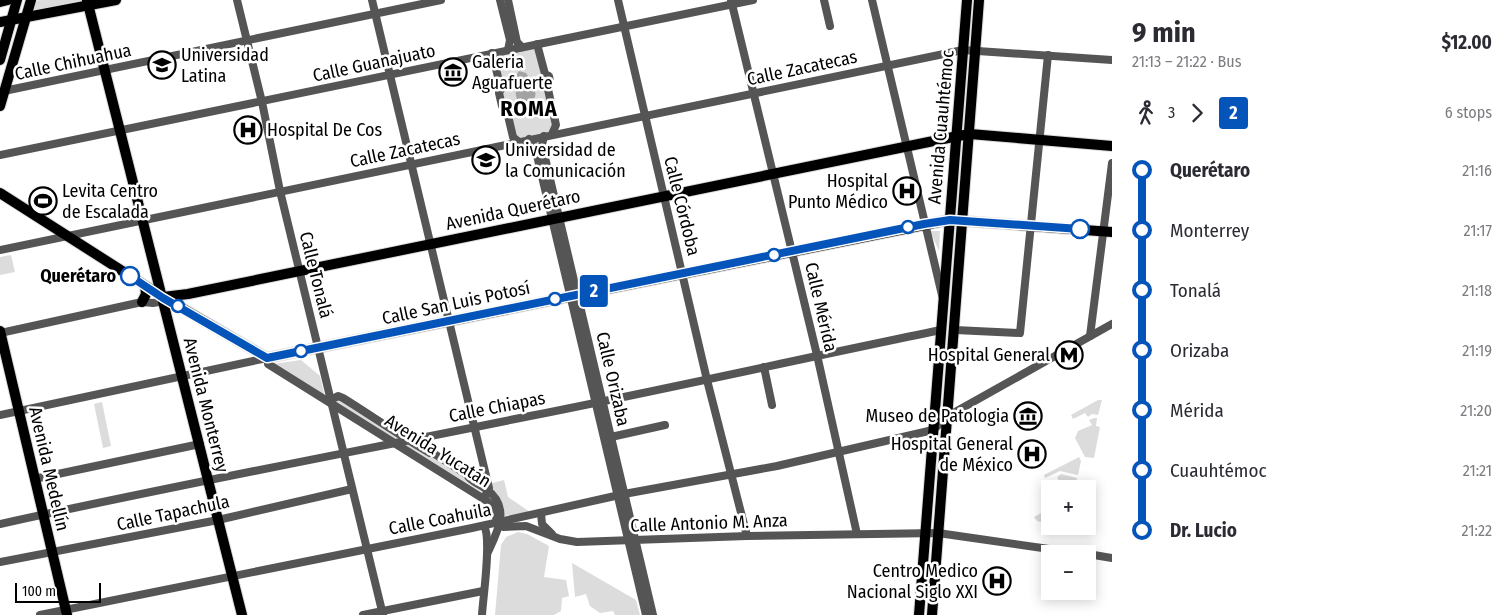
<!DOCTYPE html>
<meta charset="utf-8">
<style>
body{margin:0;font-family:"Fira Sans Condensed",sans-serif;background:#f2f2f3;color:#2b2b33;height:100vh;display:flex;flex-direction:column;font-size:19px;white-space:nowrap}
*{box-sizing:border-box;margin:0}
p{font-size:16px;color:#7c7c81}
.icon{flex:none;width:28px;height:28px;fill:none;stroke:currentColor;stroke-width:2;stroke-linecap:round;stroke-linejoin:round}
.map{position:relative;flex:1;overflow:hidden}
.drawer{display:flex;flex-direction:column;background:#fff;width:400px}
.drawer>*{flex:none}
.badge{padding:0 10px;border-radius:4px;font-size:18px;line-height:32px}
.tools{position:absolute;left:1041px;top:480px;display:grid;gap:10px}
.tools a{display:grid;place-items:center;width:55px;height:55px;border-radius:0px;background:#fff;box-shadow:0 2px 12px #0003;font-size:25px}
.scale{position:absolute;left:15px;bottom:12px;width:86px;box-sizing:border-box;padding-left:5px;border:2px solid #000;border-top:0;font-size:14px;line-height:18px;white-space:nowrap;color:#000;-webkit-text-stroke:4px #fff;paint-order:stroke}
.map>.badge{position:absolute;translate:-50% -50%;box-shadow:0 0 0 2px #fff}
.legs{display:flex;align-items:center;gap:8px;height:55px;padding:0 20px;font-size:16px}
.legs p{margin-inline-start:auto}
.head{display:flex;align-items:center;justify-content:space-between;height:85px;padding:0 20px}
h1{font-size:28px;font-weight:700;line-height:38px}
ul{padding:0 20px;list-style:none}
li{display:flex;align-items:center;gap:18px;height:60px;font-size:19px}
li i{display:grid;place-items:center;width:8px;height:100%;margin:0 6px;background:currentColor}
li i::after{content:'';width:12px;height:12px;margin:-6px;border:4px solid;border-radius:50%;background:#fff}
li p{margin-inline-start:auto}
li:first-child i{background:linear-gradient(#0000 50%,currentColor 0)}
li:last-child i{background:linear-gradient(currentColor 50%,#0000 0)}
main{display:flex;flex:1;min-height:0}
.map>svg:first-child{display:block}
</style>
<main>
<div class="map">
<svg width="1112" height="615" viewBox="0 0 1112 615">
<rect width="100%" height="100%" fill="#fff"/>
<g fill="#dcdcdc">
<path d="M41,0H81V2L32,12L34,1Z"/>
<path d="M537,44C545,66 562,113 552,134L514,139L492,53Z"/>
<path d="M954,58L949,84L943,60Z"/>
<path d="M930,231H940L939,251Z"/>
<path d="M11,255L15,272L0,275V257Z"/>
<path d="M301,360L320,376L325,397L273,364Z"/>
<path d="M338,397L403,439L395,441L334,402Z"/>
<path d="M1098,400H1102L1098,415L1092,414L1088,417L1085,413L1073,419L1071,415Z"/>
<path d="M102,402L111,446L103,448L94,404Z"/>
<path d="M1094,418H1097L1096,426L1100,427L1094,458L1085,457L1075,438L1078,431L1092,425L1089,420Z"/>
<path d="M407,441L484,489L483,493L401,443Z"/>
<path d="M1079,457L1081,461L1078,475L1060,471L1045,478L1044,475Z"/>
<path d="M1061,474L1077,478L1075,489H1063L1057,477Z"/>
<path d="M504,480L508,497L530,512L504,516L502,505L492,488V483Z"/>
<path d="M1050,508V519L1042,518L1041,522L1037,521L1034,517Z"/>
<path d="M518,532L527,534L549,546L544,577L566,580L569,596L562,598L561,611L554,615H495L501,545L506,537Z"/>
<path d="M572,563L636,600L640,615H615L613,611L600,613L590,606L586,594L575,597Z"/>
</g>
<path fill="#a3a3a3" d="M519,71L526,73L528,76L526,83C533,85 537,90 535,97L531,102L535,110L529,114L523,111V103L517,99C515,93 515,89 520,85L515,77Z"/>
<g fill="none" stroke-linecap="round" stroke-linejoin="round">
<g stroke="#dbdbdb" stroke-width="12">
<g id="major">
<path d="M87,0L242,615"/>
<path d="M0,2L8,0"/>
<path d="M0,22L116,0"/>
<path d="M0,60L17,0"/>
<path d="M0,106L31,0"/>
<path d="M0,193L163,297L267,358L949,220L1112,232"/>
<path d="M163,297L188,294L958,136L970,134L1112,146"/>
<path d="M142,302L146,294L145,286"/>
<path d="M0,331L67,615"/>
<path d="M919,615L967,0"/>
<path d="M932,615L979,0"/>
</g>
</g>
<g stroke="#555" stroke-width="8">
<path d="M237,0L262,102L280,191L383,615"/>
<path d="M372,0L488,484L489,488L484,498"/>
<path d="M500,0L510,40L508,50"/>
<path d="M508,0L517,42L522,47"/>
<path d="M618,0L707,380L747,536"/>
<path d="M731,0L817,355L857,534"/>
<path d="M824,0L830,26"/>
<path d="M872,0L942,295"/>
<path d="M537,44L545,74L549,76L550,81L547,85L556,125L552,134"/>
<path d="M492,53L501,89L499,93L502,106L506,107L513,137L519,142"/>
<path d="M4,91L441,0"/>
<path d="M544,136L542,145L653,615"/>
<path d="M529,139L535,147L646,615"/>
<path d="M0,155L753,0"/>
<path d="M0,250L963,50L1112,60"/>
<path d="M955,330L1020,333L1048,55"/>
<path d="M0,333L142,302L153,303L164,301"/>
<path d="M1090,336L1112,163"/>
<path d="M764,367L772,405"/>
<path d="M331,400L338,396L343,398C372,416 400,436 430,453H433L467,475C471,482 480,484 486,489C511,507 498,531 488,552"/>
<path d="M0,415L267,358L268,364L487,501L491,505L497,520L503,527L526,526L560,539L577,542L747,536L938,533L1084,554"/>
<path d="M611,437L665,425"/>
<path d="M34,479L200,444"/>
<path d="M541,513L542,524L552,534"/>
<path d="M0,524C176,485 353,452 530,416C667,389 804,358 941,330"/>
<path d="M1088,554L1112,558"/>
<path d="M0,562L218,520L352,489"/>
<path d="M40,615L472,528L624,494L777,466L933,430L948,416L1112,324"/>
<path d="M363,615L483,591"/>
<path d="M482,615C483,597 492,538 484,526"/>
</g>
<use href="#major" stroke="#000" stroke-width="10"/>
</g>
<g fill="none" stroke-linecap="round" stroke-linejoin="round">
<g stroke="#fff" stroke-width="11">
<path id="line-1" d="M130,276L163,298L267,358L924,224L950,220L1080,229"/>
</g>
<use href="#line-1" stroke="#0554ba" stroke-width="8"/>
</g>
<defs>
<g id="university-ring" transform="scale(1.4375)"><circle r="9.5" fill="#fff" stroke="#000" stroke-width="1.5"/><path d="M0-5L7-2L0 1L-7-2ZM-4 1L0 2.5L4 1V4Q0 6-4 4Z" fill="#000"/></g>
<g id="museum-ring" transform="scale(1.4375)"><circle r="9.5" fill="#fff" stroke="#000" stroke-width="1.5"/><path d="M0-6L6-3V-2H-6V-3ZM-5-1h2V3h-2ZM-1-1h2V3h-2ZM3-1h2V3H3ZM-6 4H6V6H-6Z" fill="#000"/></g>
<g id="hospital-ring" transform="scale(1.4375)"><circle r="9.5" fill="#fff" stroke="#000" stroke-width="1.5"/><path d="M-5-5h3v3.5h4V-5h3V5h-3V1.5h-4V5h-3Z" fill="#000"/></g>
<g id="stadium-ring" transform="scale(1.4375)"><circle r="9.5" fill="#fff" stroke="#000" stroke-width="1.5"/><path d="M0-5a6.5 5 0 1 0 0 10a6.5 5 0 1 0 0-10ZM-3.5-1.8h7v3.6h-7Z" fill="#000"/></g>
<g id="metro-ring" transform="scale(1.4375)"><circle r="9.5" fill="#fff" stroke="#000" stroke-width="1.5"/><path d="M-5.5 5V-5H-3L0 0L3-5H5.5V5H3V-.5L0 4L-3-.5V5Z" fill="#000"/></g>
</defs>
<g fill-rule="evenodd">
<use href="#university-ring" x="162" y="65"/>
<use href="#museum-ring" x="453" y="72"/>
<use href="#hospital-ring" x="248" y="130"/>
<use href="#university-ring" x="486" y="160"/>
<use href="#hospital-ring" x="907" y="191"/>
<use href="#stadium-ring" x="43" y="201"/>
<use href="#metro-ring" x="1069" y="355"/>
<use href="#museum-ring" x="1028" y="416"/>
<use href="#hospital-ring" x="1032" y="454"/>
<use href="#hospital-ring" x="997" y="581"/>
</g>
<g fill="#fff" stroke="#0554ba" stroke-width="2.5">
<circle cx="908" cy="227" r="6"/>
<circle cx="1080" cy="229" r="9"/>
<circle cx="774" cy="255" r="6"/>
<circle cx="130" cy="276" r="9"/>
<circle cx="555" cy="299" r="6"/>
<circle cx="178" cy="306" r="6"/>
<circle cx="301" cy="351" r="6"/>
</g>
<g text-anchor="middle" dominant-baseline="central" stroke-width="5" stroke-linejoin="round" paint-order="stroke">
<g font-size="18" fill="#000" stroke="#fff" text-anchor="start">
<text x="181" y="55">Universidad<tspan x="181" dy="21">Latina</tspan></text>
<text x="472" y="62">Galeria<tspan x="472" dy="21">Aguafuerte</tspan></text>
<text x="267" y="130">Hospital De Cos</text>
<text x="505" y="150">Universidad de<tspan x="505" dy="21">la Comunicación</tspan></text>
<text x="888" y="181" text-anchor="end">Hospital<tspan x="888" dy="21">Punto Médico</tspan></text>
<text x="62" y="191">Levita Centro<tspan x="62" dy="21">de Escalada</tspan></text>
<text x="1050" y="355" text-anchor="end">Hospital General</text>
<text x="1009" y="416" text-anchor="end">Museo de Patologia</text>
<text x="1013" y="444" text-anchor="end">Hospital General<tspan x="1013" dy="21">de México</tspan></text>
<text x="978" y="571" text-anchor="end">Centro Medico<tspan x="978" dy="21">Nacional Siglo XXI</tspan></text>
</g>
<g font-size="18" fill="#000" stroke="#fff">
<text transform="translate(73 62) rotate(-12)">Calle Chihuahua</text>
<text transform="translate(374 63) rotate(-12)">Calle Guanajuato</text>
<text transform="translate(802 68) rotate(-12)">Calle Zacatecas</text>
<text transform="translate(941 127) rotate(-85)">Avenida Cuauhtémoc</text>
<text transform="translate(405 150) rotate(-12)">Calle Zacatecas</text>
<text transform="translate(682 206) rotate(76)">Calle Córdoba</text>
<text transform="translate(513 210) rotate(-12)">Avenida Querétaro</text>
<text transform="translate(316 275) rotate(76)">Calle Tonalá</text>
<text transform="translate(456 303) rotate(-12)">Calle San Luis Potosí</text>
<text transform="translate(821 307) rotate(77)">Calle Mérida</text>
<text transform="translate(613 379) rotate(77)">Calle Orizaba</text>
<text transform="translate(206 405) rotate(76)">Avenida Monterrey</text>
<text transform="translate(497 407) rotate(-11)">Calle Chiapas</text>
<text transform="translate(438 451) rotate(32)">Avenida Yucatán</text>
<text transform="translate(49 469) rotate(77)">Avenida Medellín</text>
<text transform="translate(173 513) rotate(-12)">Calle Tapachula</text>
<text transform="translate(440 519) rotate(-11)">Calle Coahuila</text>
<text transform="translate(709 523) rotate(-2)">Calle Antonio M. Anza</text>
</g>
<g font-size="18" font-weight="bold" fill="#000" stroke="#fff" text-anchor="end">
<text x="116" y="276">Querétaro</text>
</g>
<g font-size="22" font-weight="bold" letter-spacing="1" fill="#000" stroke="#fff">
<text x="529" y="108">ROMA</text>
</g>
</g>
</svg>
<div class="tools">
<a>+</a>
<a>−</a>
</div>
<div class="scale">100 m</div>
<b class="badge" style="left:594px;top:291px;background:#0554ba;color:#fff">2</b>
</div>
<section class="drawer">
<div class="head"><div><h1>9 min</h1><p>21:13 – 21:22 · Bus</p></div><b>$12.00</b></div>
<div class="legs"><svg class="icon" aria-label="walk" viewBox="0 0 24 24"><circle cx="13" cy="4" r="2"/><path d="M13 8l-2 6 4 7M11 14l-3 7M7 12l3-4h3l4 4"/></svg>3<svg class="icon" aria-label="forward" viewBox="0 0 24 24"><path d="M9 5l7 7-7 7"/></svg><b class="badge" style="background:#0554ba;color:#fff">2</b><p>6 stops</p></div>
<ul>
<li><i style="color:#0554ba"></i><b>Querétaro</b><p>21:16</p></li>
<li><i style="color:#0554ba"></i><span>Monterrey</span><p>21:17</p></li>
<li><i style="color:#0554ba"></i><span>Tonalá</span><p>21:18</p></li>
<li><i style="color:#0554ba"></i><span>Orizaba</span><p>21:19</p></li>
<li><i style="color:#0554ba"></i><span>Mérida</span><p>21:20</p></li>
<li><i style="color:#0554ba"></i><span>Cuauhtémoc</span><p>21:21</p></li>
<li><i style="color:#0554ba"></i><b>Dr. Lucio</b><p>21:22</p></li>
</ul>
</section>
</main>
